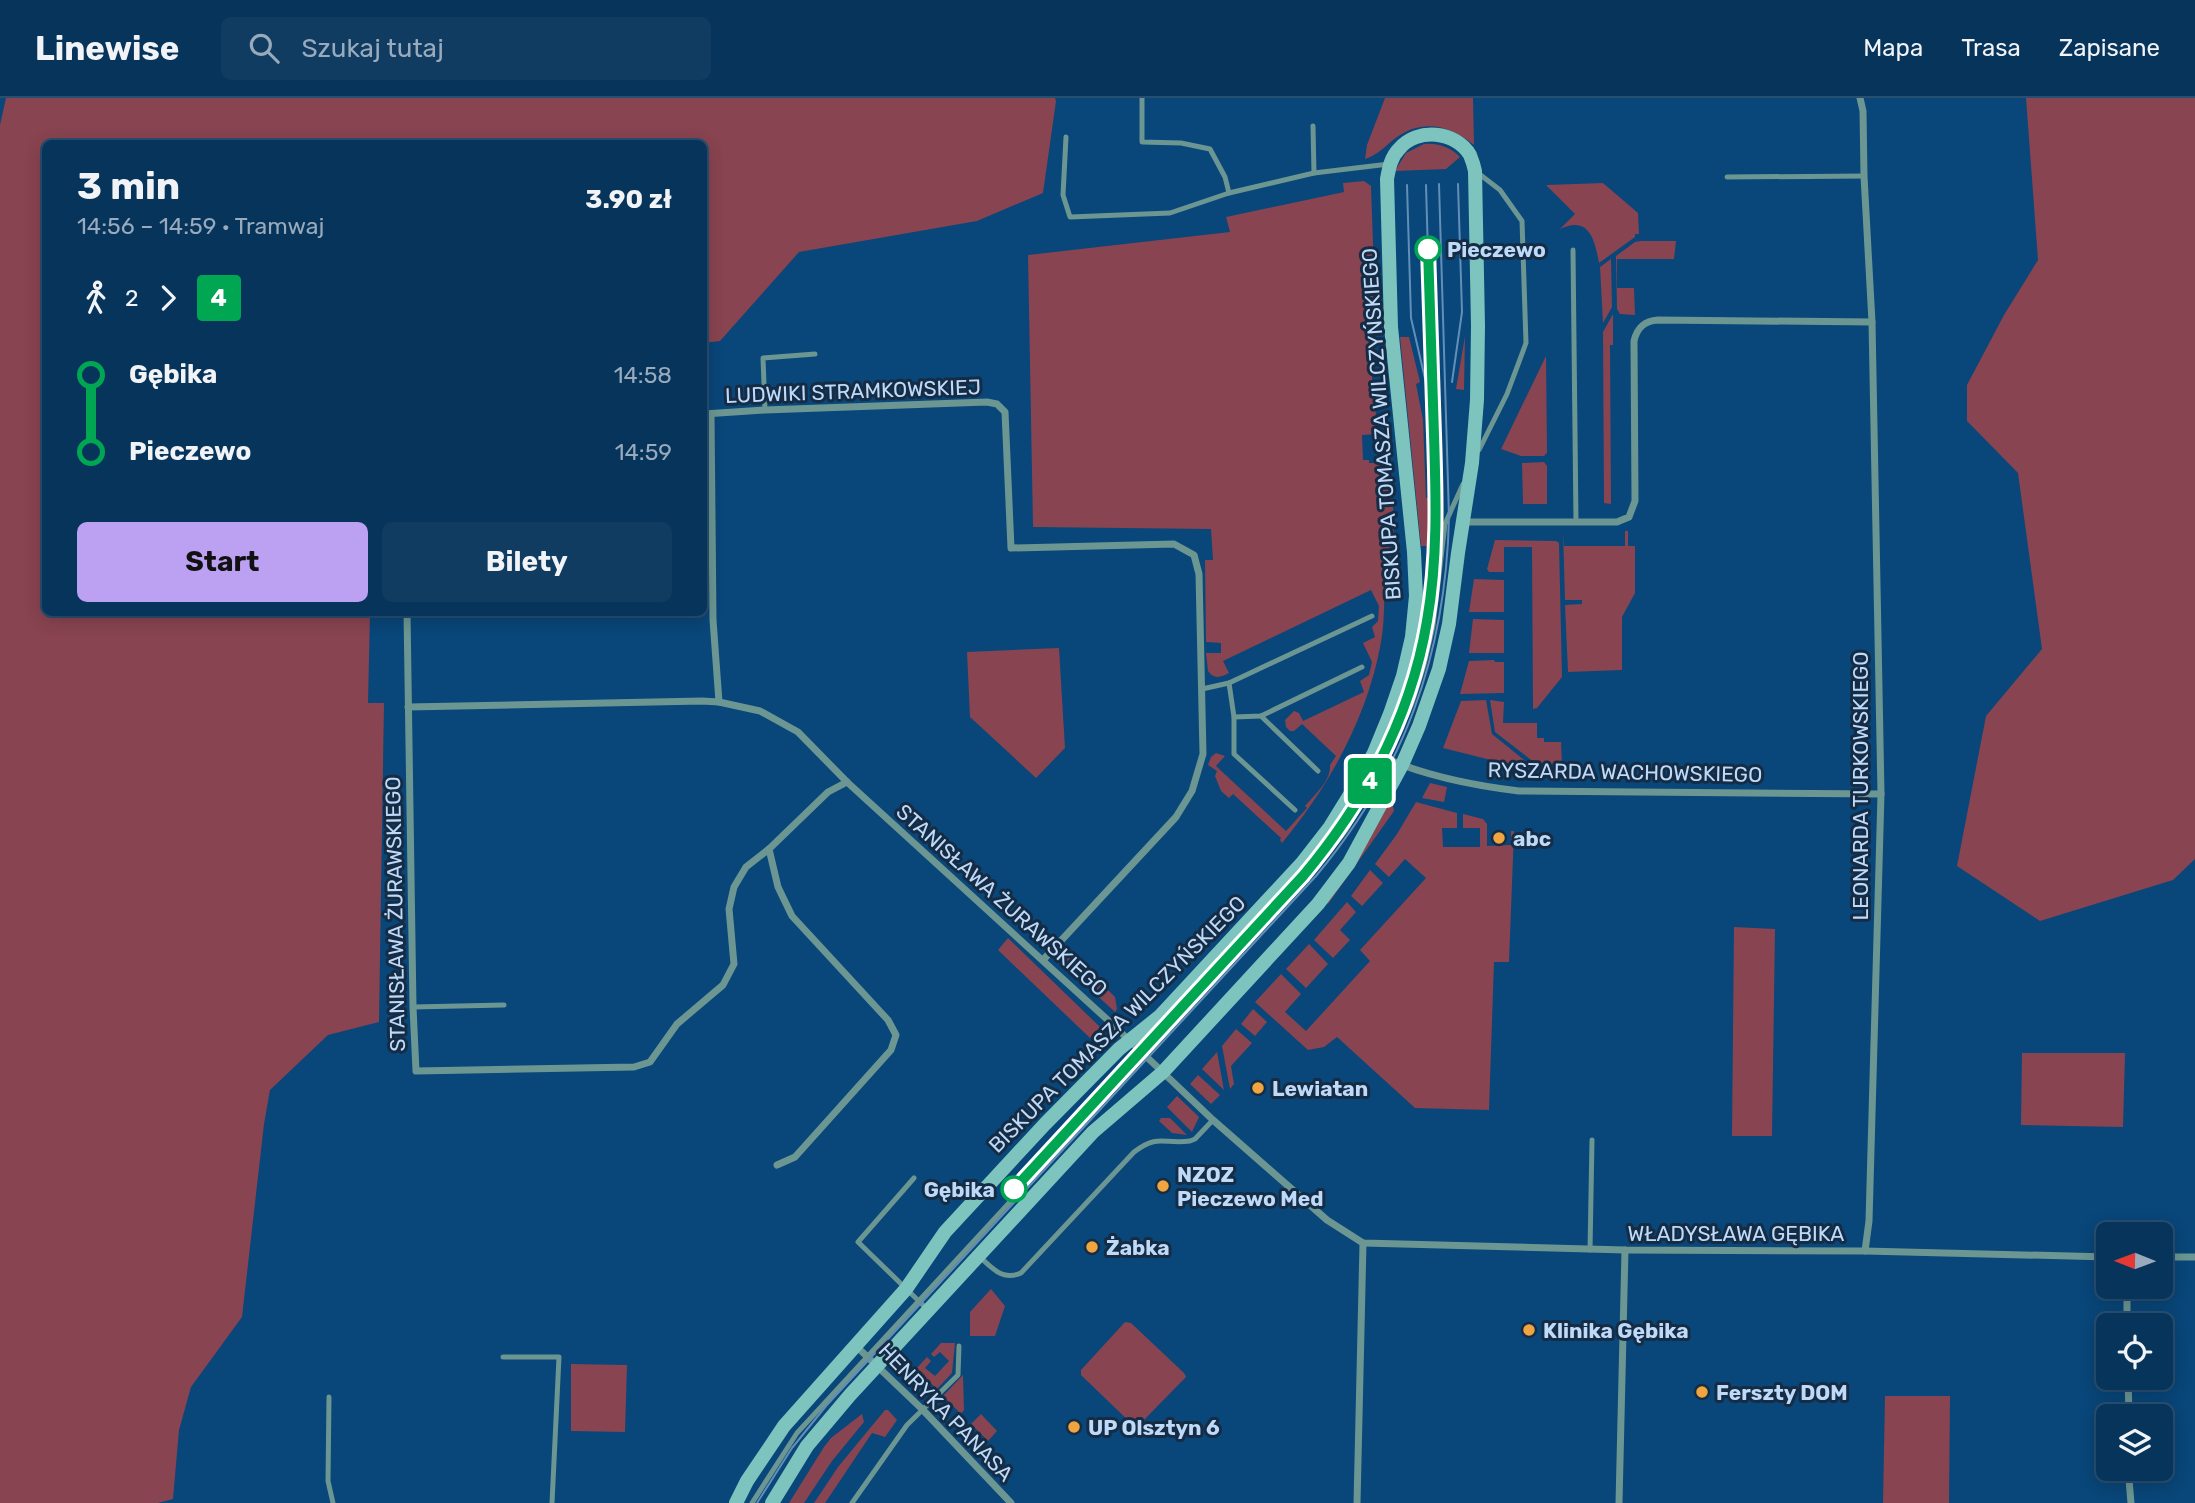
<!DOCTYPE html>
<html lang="pl">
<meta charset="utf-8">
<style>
body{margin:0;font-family:Rubik,sans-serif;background:#103c61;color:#f1f3f6;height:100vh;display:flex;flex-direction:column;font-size:26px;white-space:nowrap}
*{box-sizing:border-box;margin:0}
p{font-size:23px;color:#98aabb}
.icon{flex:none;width:38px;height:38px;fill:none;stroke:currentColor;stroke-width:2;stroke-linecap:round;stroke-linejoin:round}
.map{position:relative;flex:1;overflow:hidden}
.details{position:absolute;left:42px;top:42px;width:665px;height:476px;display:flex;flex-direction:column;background:#07345b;border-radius:10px;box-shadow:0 4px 18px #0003,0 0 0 2px #284f71}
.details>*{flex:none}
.badge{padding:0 14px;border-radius:5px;font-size:24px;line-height:46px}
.needle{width:46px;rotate:271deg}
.tools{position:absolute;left:2096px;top:1124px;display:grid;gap:14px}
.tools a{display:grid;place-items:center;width:77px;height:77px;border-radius:10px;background:#07345b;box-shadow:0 4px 18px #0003,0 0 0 2px #284f71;font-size:35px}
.map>.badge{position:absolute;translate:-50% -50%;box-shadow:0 0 0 4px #fff}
.legs{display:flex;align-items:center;gap:10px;height:77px;padding:0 35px;font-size:23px}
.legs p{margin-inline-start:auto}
.summary{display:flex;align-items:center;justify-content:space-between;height:119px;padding:0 35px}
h1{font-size:38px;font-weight:700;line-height:52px}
.primary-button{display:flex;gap:14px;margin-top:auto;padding:14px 35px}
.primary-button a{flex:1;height:80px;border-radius:10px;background:#bca0f2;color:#111;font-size:28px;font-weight:700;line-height:80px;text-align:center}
.primary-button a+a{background:#103c61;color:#f1f3f6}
ul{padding:0 35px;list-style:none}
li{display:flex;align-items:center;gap:24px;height:77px;font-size:26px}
li i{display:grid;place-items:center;width:10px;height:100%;margin:0 9px;background:currentColor}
li i::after{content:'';width:18px;height:18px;margin:-9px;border:5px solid;border-radius:50%;background:#07345b}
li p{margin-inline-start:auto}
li:first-child i{background:linear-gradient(#0000 50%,currentColor 0)}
li:last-child i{background:linear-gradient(currentColor 50%,#0000 0)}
header{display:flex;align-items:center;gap:42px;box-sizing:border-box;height:98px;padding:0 35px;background:#07345b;border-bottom:2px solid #284f71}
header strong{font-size:33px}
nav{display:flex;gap:38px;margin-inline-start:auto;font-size:24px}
.search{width:490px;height:63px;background:#103c61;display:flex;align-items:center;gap:18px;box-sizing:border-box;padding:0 24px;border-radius:10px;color:#98aabb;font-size:26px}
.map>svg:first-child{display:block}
</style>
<header>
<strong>Linewise</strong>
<div class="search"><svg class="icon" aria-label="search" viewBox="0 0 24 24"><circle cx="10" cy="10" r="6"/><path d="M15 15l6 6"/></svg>Szukaj tutaj</div>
<nav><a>Mapa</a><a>Trasa</a><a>Zapisane</a></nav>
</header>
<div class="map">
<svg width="2195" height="1405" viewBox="0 0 2195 1405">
<rect width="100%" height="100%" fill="#094679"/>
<g fill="#884450">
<path d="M6,0H1055L1056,3L1043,95L977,123L799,154L720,243L704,245V46H46V514L370,515L368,605H384L379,924L328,937L270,992L264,1026L242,1219L191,1289L179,1332L173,1401L158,1405H0V27Z"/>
<path d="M1385,0H1473L1474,47C1451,28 1424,20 1397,39C1386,47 1378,57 1365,61L1367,47Z"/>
<path d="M2026,0H2195V761L2173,782L2040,823L1957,768L1986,618L2042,551L2018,375L1967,323V287L2004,217L2038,162Z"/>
<path d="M1424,46C1438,45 1450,49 1460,59L1446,71L1395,73L1406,55Z"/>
<path d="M1364,83L1371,88L1375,203L1372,280L1378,336L1362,337L1363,362H1369V365H1380C1389,389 1397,411 1393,438C1391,446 1387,455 1386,464C1383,490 1386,517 1381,544C1368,618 1330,687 1282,745L1280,742L1281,740L1233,696L1229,700L1221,693L1215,678L1217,673L1208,667L1211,659L1216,655L1225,658L1216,668L1286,733L1307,710L1305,708C1315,696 1331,683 1330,667L1336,658L1302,626L1294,633H1290L1286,629L1285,622L1294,613L1299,615L1303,623L1364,594L1360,583L1369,577L1372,564L1363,545L1375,539L1372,529L1378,523L1379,508L1371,492L1223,563L1229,575C1221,579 1214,582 1208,573L1206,555H1221V545L1206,544L1205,462H1213L1211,431L1033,429L1028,157L1230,134L1226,119L1344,94L1343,85Z"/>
<path d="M1603,85L1638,115L1639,136H1635V139L1599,165C1595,142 1589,117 1560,131L1575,116L1546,87Z"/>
<path d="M1641,143H1676L1674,161H1617V190H1634L1635,217L1620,216L1617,211L1616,158L1635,144Z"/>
<path d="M1611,161L1612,209L1603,225L1600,169Z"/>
<path d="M1613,216V247H1610L1611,406L1604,405L1603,234Z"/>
<path d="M1465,238L1464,292L1456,291Z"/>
<path d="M1400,239H1409L1420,284L1416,286L1423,322L1426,400H1430V448H1421Z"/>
<path d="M1546,258L1547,355L1544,358H1521L1501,351Z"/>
<path d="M1544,364L1547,368V406H1523L1522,365Z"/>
<path d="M1563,433L1564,448H1625V433H1628V448H1635V495L1622,519V572L1568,574L1565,507L1582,506V502H1565Z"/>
<path d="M1495,442L1556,443L1559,445L1562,579L1537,610L1533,611L1532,449H1504V474H1489L1487,471Z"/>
<path d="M1474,481L1504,482V514H1469Z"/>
<path d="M1473,521L1504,522V555H1469Z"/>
<path d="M1059,550L1065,650L1036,680L970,619L967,554Z"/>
<path d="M1494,562L1495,564H1504V595L1460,596L1469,563Z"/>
<path d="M1486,602L1492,636L1528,665H1503L1443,650L1461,603Z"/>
<path d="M1490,602L1504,604L1503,625H1537V640H1544V644H1561L1562,666L1535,665L1495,634Z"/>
<path d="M1430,685L1447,689L1444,704L1422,700Z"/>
<path d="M1387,704L1393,708L1394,713L1328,806L1326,804Z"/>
<path d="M1416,704L1457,715V730H1442L1443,749H1480V730H1463V716L1483,721L1487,726V748L1511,747V733H1514L1509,864H1494L1489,1012L1415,1010L1337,939L1324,949L1308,952L1255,904L1281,876L1301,896L1285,914L1306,933L1370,863L1360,852L1426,780L1405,761L1389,779L1375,766L1397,736Z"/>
<path d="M1370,772L1383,785L1362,808L1351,798Z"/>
<path d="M1347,804L1356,814L1340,832L1350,842L1333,860L1314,842Z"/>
<path d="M1734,829L1775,831L1772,1038H1732Z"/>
<path d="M1008,840L1100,929L1090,940L998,852Z"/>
<path d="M1309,846L1328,866L1306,890L1286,871Z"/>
<path d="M1066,851L1115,899L1117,911L1115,914L1066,869L1063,862Z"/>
<path d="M1253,911L1267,924L1255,938L1241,926Z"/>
<path d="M1236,931L1252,945L1231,968L1234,986L1230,991L1222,948Z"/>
<path d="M1217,954L1224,992L1202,971Z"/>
<path d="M2022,955H2125L2123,1029L2021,1027Z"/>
<path d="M1198,977L1220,997L1211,1006L1190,986Z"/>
<path d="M1177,998L1199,1019L1192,1034L1167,1009Z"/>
<path d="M1161,1020H1170L1187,1037L1172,1035L1159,1023Z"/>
<path d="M991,1191L1005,1208L995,1238H970V1214Z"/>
<path d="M1125,1224L1131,1225L1184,1275L1186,1279L1140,1326L1135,1329L1081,1277V1272Z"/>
<path d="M941,1245H955L952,1275L937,1291L916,1271L927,1259L931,1263L925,1270L935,1278L949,1263L940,1254L934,1259L931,1256Z"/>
<path d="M571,1266L627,1267L625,1334L571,1333Z"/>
<path d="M963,1277L964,1312L961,1316L943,1298Z"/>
<path d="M1885,1298H1950L1949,1405H1883Z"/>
<path d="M885,1312H888L897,1322L885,1339L872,1335L825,1405H814L838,1369Z"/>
<path d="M862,1316L864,1324L832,1363L804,1405H789L824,1349L831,1340Z"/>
<path d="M981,1316L997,1333L988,1343L971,1326Z"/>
</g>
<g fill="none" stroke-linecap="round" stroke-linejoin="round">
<g stroke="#6b9692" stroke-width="5">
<path d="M1142,0V44L1181,45L1210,51L1225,79L1229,95"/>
<path d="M1313,28L1314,75"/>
<path d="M1066,39L1063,97L1070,119L1170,115L1229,95L1314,75L1389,66"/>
<path d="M1478,75L1500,92L1522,123L1526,245L1507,296L1479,352"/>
<path d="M1727,79L1864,78"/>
<path d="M1573,152L1576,424"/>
<path d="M765,312L763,260L815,256"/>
<path d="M1419,525L1423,561"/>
<path d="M1229,585L1234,619V656L1295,712"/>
<path d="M1202,591L1229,585L1372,518"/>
<path d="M1261,618L1318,673"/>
<path d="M1234,619L1261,618L1362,569"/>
<path d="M413,909L504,907"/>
<path d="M914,1080L858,1144L927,1211"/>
<path d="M1590,1152L1592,1042"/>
<path d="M981,1160C993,1171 1003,1183 1021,1175L1134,1054C1159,1035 1164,1047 1190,1043L1195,1041L1213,1022"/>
<path d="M503,1259H559L552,1405"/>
<path d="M329,1299L328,1383L333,1405"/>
<path d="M752,1405L797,1335L1232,863L1326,758L1346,732L1387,662L1412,605L1424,567L1433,528L1445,426L1463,386"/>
<path d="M852,1405L907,1327L958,1277L959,1248"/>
</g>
<g stroke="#6b9692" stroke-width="7">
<path d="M1860,0L1863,13L1864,78L1872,224L1881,696L1869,1123L1865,1153"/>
<path d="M704,316L765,312L987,304L997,306L1005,314L1011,450L1174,446L1194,457L1199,476L1203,656L1192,693L1176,719L1043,862"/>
<path d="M711,316L713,522L719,604"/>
<path d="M1463,424H1617L1629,419L1635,403L1634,243C1637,230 1644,223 1658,222L1872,224"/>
<path d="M407,514L413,909L416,973L634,969L650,964L677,926L723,887L734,866L729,811L734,789L746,769L769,751L828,694L847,684"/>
<path d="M408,609L702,603L719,604L760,613L798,634L847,684L1111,925L1213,1022L1327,1122L1363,1145L1625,1152L1865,1153L2109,1159"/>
<path d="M1374,655C1419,677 1469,687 1519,693L1881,696"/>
<path d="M769,751L778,789L792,818L888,922L896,937L891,952L795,1059L777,1067"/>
<path d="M2161,1159H2195"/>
<path d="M2127,1188V1227"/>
<path d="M856,1248L922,1311L1011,1405"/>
<path d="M2128,1279L2129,1318"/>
<path d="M2128,1370L2131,1405"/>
<path d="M1357,1405L1363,1145"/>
<path d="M1619,1405L1625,1152"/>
</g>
<path stroke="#7dc3be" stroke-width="14" d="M736,1405L747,1383L784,1328L906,1191L945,1134L1045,1026L1119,951L1160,918L1302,765L1330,729L1359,682L1374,655L1390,616L1403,578L1412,539L1416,498L1414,454L1391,229L1387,81C1389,70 1391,59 1399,51C1417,29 1456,33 1470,57C1472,62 1474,68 1475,73L1478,228L1477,302L1472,365L1458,455L1449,526L1439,571L1419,628L1402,667L1349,765L1318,806L1163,974L1093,1034L850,1297L807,1348L772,1405"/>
<g stroke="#628fb8" stroke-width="2">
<path d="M1407,87L1411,220L1426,285"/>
<path d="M1452,284L1462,214L1458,86"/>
<path d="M1350,717C1403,634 1431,540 1436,442C1438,396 1434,350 1433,304C1430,232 1428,159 1426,87"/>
<path d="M757,1405L792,1350L826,1308L1316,778C1404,673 1446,556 1449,419L1439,86"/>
</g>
</g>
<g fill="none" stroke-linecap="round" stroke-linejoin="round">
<g stroke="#fff" stroke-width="16">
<path id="line-1" d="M1014,1091L1303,778C1365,704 1411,618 1427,523C1438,461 1436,399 1434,337C1432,275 1430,213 1428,151"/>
</g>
<use href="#line-1" stroke="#00a651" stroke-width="10"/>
</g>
<g fill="#fff" stroke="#00a651" stroke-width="3.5">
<circle cx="1428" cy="151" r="12"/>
<circle cx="1014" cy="1091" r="12"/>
</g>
<g fill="#f1a540" stroke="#152c44" stroke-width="2.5">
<circle cx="1499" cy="740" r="7"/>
<circle cx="1258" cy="990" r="7"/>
<circle cx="1163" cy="1088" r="7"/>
<circle cx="1092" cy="1149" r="7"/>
<circle cx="1529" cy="1232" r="7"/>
<circle cx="1702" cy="1294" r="7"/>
<circle cx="1074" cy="1329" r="7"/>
</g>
<g text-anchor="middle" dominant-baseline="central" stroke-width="6" stroke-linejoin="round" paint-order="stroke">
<g font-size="21" font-weight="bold" fill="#bedaf8" stroke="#152c44" text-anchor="start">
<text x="1447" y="151">Pieczewo</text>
<text x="995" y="1091" text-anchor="end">Gębika</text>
</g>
<g font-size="21" fill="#bedaf8" stroke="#152c44">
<text transform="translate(853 293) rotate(-2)">LUDWIKI STRAMKOWSKIEJ</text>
<text transform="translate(1381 326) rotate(-94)">BISKUPA TOMASZA WILCZYŃSKIEGO</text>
<text transform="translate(1625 674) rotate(1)">RYSZARDA WACHOWSKIEGO</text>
<text transform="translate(1860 688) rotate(-90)">LEONARDA TURKOWSKIEGO</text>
<text transform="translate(1002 802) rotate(42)">STANISŁAWA ŻURAWSKIEGO</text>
<text transform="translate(395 816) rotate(-91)">STANISŁAWA ŻURAWSKIEGO</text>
<text transform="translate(1117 926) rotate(-45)">BISKUPA TOMASZA WILCZYŃSKIEGO</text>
<text x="1736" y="1135">WŁADYSŁAWA GĘBIKA</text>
<text transform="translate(946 1314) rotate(46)">HENRYKA PANASA</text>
</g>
<g font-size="21" font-weight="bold" fill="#bedaf8" stroke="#152c44" text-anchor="start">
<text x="1513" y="740">abc</text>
<text x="1272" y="990">Lewiatan</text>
<text x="1177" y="1076">NZOZ<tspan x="1177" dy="24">Pieczewo Med</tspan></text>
<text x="1106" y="1149">Żabka</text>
<text x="1543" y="1232">Klinika Gębika</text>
<text x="1716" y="1294">Ferszty DOM</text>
<text x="1088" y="1329">UP Olsztyn 6</text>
</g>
</g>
</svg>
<div class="tools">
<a><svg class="needle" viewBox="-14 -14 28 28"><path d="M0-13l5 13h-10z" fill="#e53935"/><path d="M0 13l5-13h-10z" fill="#98aabb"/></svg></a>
<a><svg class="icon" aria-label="locate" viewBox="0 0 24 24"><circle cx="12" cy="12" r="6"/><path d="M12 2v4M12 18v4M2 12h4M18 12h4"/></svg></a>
<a><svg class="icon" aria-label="layers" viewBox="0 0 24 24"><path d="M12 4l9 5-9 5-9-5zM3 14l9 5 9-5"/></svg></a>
</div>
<b class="badge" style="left:1370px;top:683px;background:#00a651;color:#fff">4</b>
<section class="details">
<div class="summary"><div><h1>3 min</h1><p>14:56 – 14:59 · Tramwaj</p></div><b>3.90 zł</b></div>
<div class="legs"><svg class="icon" aria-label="walk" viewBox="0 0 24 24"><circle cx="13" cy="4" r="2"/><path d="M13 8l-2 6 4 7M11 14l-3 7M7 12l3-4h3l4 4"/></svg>2<svg class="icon" aria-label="forward" viewBox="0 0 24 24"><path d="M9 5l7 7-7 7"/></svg><b class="badge" style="background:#00a651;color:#fff">4</b></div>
<ul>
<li><i style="color:#00a651"></i><b>Gębika</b><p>14:58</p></li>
<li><i style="color:#00a651"></i><b>Pieczewo</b><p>14:59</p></li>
</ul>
<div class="primary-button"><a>Start</a><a>Bilety</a></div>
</section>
</div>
